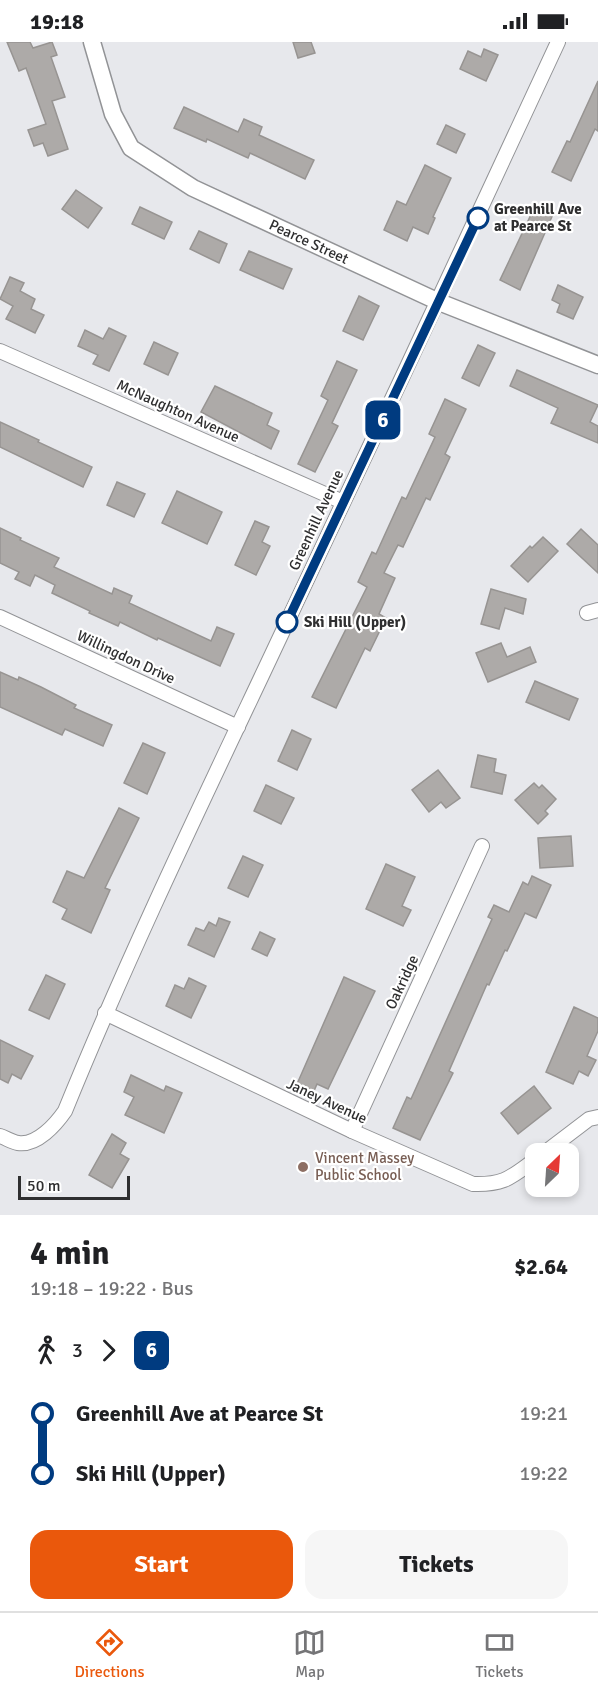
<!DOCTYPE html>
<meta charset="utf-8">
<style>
body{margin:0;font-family:Signika,sans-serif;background:#f6f6f6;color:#202124;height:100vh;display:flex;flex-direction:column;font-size:22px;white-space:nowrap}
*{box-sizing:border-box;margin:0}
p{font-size:20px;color:#757577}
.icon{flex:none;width:33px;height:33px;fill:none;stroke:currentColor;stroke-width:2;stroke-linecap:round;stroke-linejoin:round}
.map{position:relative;height:1173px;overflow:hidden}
.sheet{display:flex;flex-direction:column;background:#fff;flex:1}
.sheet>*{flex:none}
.badge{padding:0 12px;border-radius:9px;font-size:21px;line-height:39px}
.needle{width:39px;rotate:25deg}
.fabs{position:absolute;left:525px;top:1101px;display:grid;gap:12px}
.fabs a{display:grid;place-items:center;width:54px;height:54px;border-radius:12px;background:#fff;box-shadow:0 3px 9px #0003;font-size:30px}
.scale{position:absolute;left:18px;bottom:15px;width:112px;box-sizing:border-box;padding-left:6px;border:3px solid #2f2f30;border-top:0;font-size:16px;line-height:21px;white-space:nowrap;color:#2f2f30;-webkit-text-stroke:4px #fff;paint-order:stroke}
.map>.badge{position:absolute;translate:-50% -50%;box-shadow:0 0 0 3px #fff}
.legs{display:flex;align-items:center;gap:9px;height:66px;padding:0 30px;font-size:20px}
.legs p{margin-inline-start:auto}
.head{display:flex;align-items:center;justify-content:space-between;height:102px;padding:0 30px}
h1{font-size:33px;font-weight:800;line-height:45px}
.button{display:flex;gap:12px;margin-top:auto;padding:12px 30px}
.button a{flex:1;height:69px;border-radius:18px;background:#ea580c;color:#fff;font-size:24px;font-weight:800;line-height:69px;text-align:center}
.button a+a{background:#f6f6f6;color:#202124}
ul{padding:0 30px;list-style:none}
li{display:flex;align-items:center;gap:21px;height:60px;font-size:22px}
li i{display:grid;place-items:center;width:9px;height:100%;margin:0 8px;background:currentColor}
li i::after{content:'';width:15px;height:15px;margin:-8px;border:4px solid;border-radius:50%;background:#fff}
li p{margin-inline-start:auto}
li:first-child i{background:linear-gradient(#0000 50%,currentColor 0)}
li:last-child i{background:linear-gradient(currentColor 50%,#0000 0)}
.status{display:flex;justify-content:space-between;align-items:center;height:42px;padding:0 30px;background:#fff;direction:ltr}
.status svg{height:16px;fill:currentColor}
.menu{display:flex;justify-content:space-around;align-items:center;height:84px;border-top:2px solid #e0e0e0;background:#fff;font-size:16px;color:#757577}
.menu a{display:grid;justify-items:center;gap:3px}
.menu .active{color:#ea580c}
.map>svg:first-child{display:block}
</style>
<div class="status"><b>19:18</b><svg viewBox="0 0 49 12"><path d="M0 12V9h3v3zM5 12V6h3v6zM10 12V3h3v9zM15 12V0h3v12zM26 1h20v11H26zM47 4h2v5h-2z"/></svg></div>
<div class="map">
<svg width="598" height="1173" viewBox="0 0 598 1173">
<rect width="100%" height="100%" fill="#e7e8ec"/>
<g fill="#adaaa8" stroke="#979492" stroke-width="1.5">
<path d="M7,0H30L33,6L52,0L57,13L51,15L65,55L52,59L68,107L48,114L43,101L34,104L28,88L46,82L26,26L19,29Z"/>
<path d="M293,0H311L315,11L298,16Z"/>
<path d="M484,7L498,13L486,39L460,27L468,9L481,15Z"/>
<path d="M598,39V89L595,87L571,139L552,130L567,99L570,100Z"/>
<path d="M184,65L238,90L244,77L262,85L259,93L314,118L305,137L250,111L248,116L207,97L206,100L174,86Z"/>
<path d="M446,83L465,92L456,111L437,102Z"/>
<path d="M425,123L451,136L433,175L435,176L428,192L413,185L407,199L384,188L397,159L406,163Z"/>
<path d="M76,148L102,166L88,186L62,167Z"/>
<path d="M536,162L554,170L520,248L500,238Z"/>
<path d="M140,165L172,180L164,197L132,182Z"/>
<path d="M199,189L227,202L219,221L190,207Z"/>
<path d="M249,209L292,227L283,247L240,228Z"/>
<path d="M10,235L24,241L20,249L35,257L31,267L44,273L35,291L6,277L13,264L0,257Z"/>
<path d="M558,243L583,255L573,277L557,270L560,262L552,258Z"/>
<path d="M359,254L379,264L363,298L343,289Z"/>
<path d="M109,286L126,294L109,329L93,322L98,313L78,304L85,288L103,297Z"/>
<path d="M154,300L178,311L168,333L144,322Z"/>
<path d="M478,303L495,311L479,344L462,336Z"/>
<path d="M337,319L357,328L332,381L338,384L315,430L298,422L328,358L321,354Z"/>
<path d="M517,328L598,363L590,380L598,384V401L551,381L558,366L510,344Z"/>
<path d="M215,344L272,371L267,383L279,389L271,407L201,370Z"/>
<path d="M445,357L466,367L445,412L450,415L430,458L426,456L403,505L398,503L384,531L395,536L379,572L386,576L370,609L365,606L336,666L312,655L367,545L358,540L372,510L376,512L402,455L406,457L435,395L429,392Z"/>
<path d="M0,380L39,398L38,400L92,425L83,445L0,405Z"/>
<path d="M117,440L145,452L134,475L107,463Z"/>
<path d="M177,449L222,470L207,502L162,481Z"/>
<path d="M255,479L269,485L262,500L270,504L256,533L235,523Z"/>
<path d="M0,486L21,496L20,498L59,516L54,525L112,552L114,546L132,554L129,561L211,599L217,585L234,592L220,624L158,596L157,598L120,580L118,584L89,571L90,569L52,551L55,543L35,533L30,544L15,537L19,530L0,521Z"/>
<path d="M581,487L598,503V531L567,502Z"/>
<path d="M543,495L558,509L528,540L511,524L530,504L532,506Z"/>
<path d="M491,547L526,557L523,572L505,566L499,587L481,582Z"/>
<path d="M501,601L507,615L530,605L536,620L488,640L476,611Z"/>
<path d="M0,630L18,638L19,635L41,645L76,663L74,666L112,683L103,704L65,687L62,693L0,665Z"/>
<path d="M535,639L578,657L569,678L526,660Z"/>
<path d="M292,688L311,697L297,728L278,719Z"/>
<path d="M143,701L165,711L147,752L124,741Z"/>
<path d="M478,713L496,717L494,730L506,733L502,752L471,745Z"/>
<path d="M438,728L460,756L446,766L441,760L429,770L412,748Z"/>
<path d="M534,741L539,746L542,743L556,757L545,769L548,772L538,782L515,758Z"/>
<path d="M266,743L294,756L281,782L254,769Z"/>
<path d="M119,766L139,776L105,846L110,848L91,891L62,877L67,867L53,860L67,829L84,836Z"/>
<path d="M571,794L573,824L540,826L538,796Z"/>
<path d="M243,814L263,823L248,855L228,846Z"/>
<path d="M386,822L415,835L402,864L411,868L403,884L366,867Z"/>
<path d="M532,834L551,843L536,876L525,871L507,909L505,908L489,943L487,942L449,1029L453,1031L420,1098L393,1086L407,1055L411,1057L492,877L488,875L494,863L509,870L523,840L528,843Z"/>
<path d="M219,876L230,880L214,915L188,903L196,886L204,889L209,880L216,884Z"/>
<path d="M260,890L275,897L267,914L252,907Z"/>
<path d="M46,933L65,942L49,977L29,968Z"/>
<path d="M344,935L375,949L328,1047L317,1042L314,1049L297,1042Z"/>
<path d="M189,936L206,944L191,976L166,964L175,943L184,947Z"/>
<path d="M574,965L598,976V989L587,1014L596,1018L588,1034L579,1029L573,1042L546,1030Z"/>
<path d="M0,998L33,1014L21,1037L12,1032L8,1041L0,1037Z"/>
<path d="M131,1033L164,1049L166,1044L182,1051L164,1091L125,1073L134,1055L124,1050Z"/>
<path d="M534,1044L551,1066L518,1092L501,1071Z"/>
<path d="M112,1092L126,1101L120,1112L129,1117L112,1146L89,1133Z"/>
</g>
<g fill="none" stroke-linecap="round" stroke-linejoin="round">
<g stroke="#929396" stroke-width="16">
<g id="minor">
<path d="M0,309L343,460"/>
<path d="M587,571L598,568"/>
<path d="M0,575L238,685"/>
<path d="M105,971L352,1089L473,1142C505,1143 511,1135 536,1117"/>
<path d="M352,1089L482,804"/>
<path d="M0,1094C6,1096 12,1100 18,1101C37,1104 56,1082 65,1069C126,919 196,773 265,627C363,418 462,210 558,0"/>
<path d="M543,1112L589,1077L598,1075"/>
</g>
</g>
<g stroke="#929396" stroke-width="19">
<g id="tertiary">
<path id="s1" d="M92,0L113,72L131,106L193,146L439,260L598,323"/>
</g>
</g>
<use href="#minor" stroke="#fff" stroke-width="14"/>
<use href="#tertiary" stroke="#fff" stroke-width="16"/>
</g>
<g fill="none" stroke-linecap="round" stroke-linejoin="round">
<g stroke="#fff" stroke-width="14">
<path id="line-1" d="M287,580L478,176"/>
</g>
<use href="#line-1" stroke="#003b80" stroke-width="9"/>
</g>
<g fill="#fff" stroke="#003b80" stroke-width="3">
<circle cx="478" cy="176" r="10"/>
<circle cx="287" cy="580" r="10"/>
</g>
<circle fill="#8d6e63" stroke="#fff" stroke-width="2" cx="303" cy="1125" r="6"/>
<g text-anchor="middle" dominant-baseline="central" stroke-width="4.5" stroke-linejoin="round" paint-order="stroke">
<g font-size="15" font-weight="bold" fill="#2f2f30" stroke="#fff" text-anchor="start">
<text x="494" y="167">Greenhill Ave<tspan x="494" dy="17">at Pearce St</tspan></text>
<text x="304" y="580">Ski Hill (Upper)</text>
</g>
<g font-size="15" fill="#2f2f30" stroke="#fff">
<text stroke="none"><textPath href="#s1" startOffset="315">Pearce Street</textPath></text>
<text transform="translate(178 369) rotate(24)">McNaughton Avenue</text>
<text transform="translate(316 478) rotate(-65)">Greenhill Avenue</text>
<text transform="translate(126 615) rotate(25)">Willingdon Drive</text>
<text transform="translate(402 940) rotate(-65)">Oakridge</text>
<text transform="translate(327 1059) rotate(25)">Janey Avenue</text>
</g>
<g font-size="15" fill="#785e54" stroke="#fff" text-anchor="start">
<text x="315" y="1116">Vincent Massey<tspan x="315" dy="17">Public School</tspan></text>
</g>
</g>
</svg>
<div class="fabs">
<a><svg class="needle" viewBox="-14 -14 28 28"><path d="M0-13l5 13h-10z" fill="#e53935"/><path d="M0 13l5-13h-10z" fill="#757577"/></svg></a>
</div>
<div class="scale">50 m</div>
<b class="badge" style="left:383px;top:378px;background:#003b80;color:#fff">6</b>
</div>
<section class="sheet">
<div class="head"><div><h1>4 min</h1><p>19:18 – 19:22 · Bus</p></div><b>$2.64</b></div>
<div class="legs"><svg class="icon" aria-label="walk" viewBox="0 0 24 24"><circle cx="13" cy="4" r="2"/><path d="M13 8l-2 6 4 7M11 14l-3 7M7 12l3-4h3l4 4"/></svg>3<svg class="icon" aria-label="forward" viewBox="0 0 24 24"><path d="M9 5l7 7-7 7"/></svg><b class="badge" style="background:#003b80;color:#fff">6</b></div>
<ul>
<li><i style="color:#003b80"></i><b>Greenhill Ave at Pearce St</b><p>19:21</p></li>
<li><i style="color:#003b80"></i><b>Ski Hill (Upper)</b><p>19:22</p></li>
</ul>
<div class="button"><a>Start</a><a>Tickets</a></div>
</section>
<nav class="menu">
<a class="active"><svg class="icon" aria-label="directions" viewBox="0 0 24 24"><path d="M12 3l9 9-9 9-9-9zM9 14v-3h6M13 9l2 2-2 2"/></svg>Directions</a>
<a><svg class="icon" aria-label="map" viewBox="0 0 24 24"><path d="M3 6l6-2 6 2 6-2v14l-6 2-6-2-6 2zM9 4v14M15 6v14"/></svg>Map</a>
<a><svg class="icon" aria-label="tickets" viewBox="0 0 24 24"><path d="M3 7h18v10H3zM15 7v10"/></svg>Tickets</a>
</nav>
